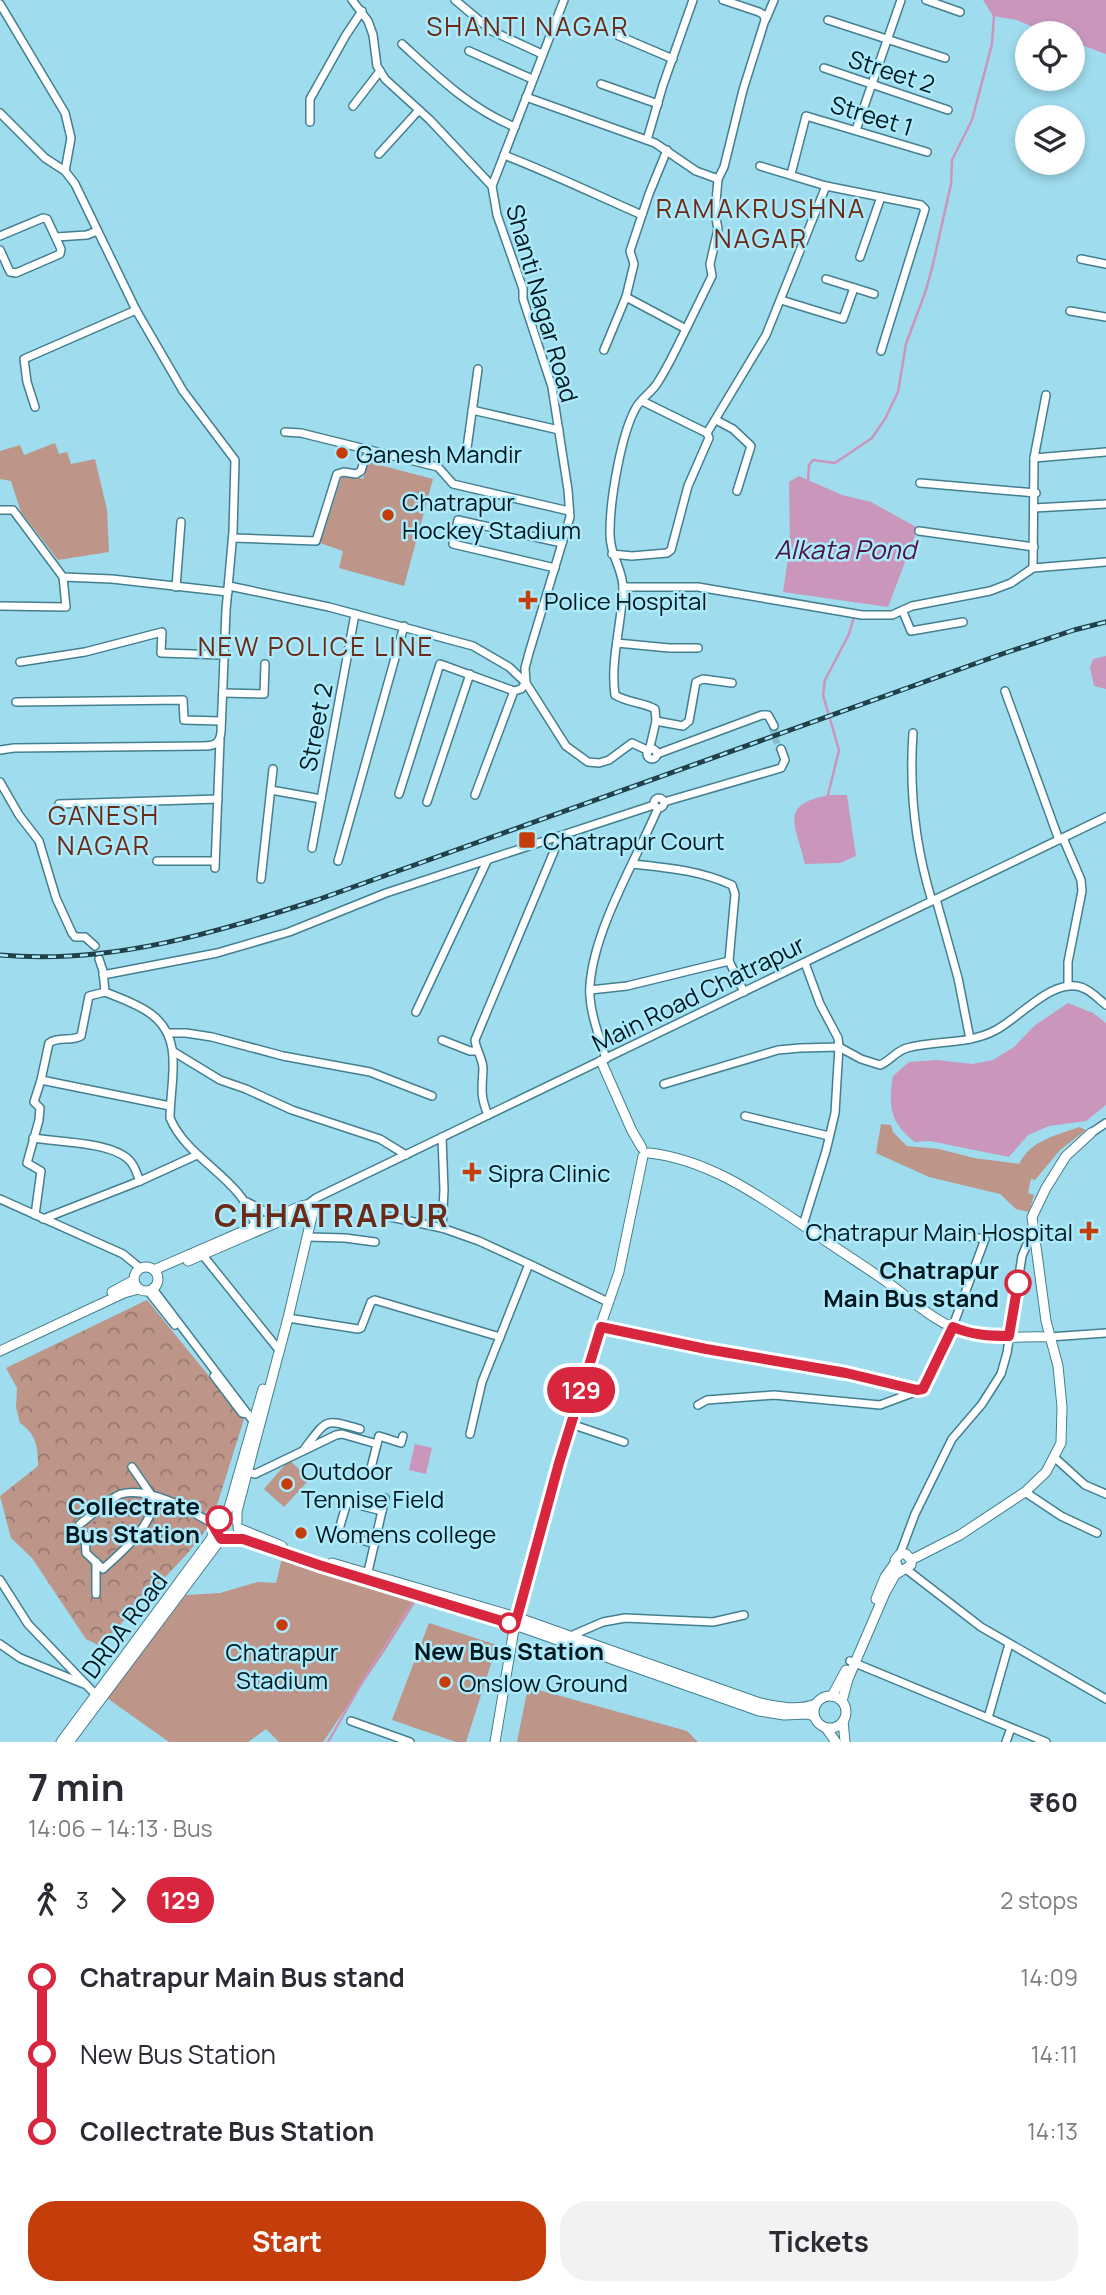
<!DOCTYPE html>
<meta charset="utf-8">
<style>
body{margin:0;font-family:Manrope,sans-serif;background:#f2f2f3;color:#2b2b33;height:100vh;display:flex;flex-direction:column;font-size:26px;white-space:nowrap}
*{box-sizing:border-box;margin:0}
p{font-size:23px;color:#7c7c81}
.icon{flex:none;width:38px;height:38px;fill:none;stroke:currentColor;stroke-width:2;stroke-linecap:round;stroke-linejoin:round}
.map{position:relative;height:1742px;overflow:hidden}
.sheet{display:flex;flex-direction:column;background:#fff;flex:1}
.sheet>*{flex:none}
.badge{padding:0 14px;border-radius:23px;font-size:24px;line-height:46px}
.tools{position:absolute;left:1015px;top:21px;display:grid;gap:14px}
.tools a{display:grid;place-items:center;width:70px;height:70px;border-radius:50%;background:#fff;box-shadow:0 4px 10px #0003;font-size:35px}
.map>.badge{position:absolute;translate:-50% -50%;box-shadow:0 0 0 4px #fff}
.legs{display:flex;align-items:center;gap:10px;height:77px;padding:0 28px;font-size:23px}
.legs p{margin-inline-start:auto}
.overview{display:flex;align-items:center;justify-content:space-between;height:119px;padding:0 28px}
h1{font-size:38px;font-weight:700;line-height:52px}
.cta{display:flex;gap:14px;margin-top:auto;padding:14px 28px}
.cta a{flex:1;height:80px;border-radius:28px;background:#c53d0a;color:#fff;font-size:28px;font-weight:700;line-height:80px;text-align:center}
.cta a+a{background:#f2f2f3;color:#2b2b33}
ul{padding:0 28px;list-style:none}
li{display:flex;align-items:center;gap:24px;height:77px;font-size:26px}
li i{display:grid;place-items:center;width:10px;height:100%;margin:0 9px;background:currentColor}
li i::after{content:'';width:18px;height:18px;margin:-9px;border:5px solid;border-radius:50%;background:#fff}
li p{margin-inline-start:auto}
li:first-child i{background:linear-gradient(#0000 50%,currentColor 0)}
li:last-child i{background:linear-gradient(currentColor 50%,#0000 0)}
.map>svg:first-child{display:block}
</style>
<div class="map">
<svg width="1106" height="1742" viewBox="0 0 1106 1742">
<defs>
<pattern id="forest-crowns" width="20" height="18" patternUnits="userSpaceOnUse" patternTransform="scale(1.75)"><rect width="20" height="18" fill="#bd9589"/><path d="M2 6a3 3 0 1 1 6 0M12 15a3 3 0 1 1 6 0" fill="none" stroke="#97796f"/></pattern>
<pattern id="garden-dots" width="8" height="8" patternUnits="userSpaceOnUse" patternTransform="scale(1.75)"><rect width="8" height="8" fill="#bd9589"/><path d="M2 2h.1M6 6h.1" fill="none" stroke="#97796f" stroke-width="1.8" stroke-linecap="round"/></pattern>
</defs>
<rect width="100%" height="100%" fill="#9fdcee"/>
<g fill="#bd9589">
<path d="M55,443L59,454L67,452L71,464L95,459L107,510L109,552L58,560L21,512L11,481L0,479V451L20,445L24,455Z"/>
<path d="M368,462L433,479L404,586L339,568L343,551L320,543L343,473L363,479Z"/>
<path d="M881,1124L891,1125L893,1132L907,1146L939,1149L974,1158L1019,1164C1031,1140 1055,1136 1079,1127L1086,1130L1060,1150L1035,1180L1031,1179L1028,1193L1034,1195L1029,1212L1016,1209L1000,1194L929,1177L876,1153Z"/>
<path d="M289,1460L310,1479L284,1507L264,1489Z"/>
<path d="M282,1558L418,1598L384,1652L323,1742H279L266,1729L248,1742H169L107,1698L186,1595L220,1593L258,1582L276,1583Z"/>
<path d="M429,1623L497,1645L466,1742H456L392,1720Z"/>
<path d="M528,1687L687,1731L698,1742H517Z"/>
</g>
<path fill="url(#forest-crowns)" d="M147,1300L244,1419L218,1502L213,1512L208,1509L200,1521L208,1527L187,1554L100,1646L86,1639L32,1558L11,1538L0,1496L38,1466C38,1446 36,1434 20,1423L16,1407L17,1388L6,1368Z"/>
<path fill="url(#garden-dots)" d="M134,1496L126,1529L119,1533H99L88,1521L109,1504Z"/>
<g fill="#ca96bc">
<path d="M983,0H1106V54L1073,42V33H1046L1017,20L993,16Z"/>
<path d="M799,476L842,495L871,502L918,528L888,607L783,592L790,545L789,482Z"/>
<path d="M1106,656V689L1094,686L1090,668L1093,659Z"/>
<path d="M829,795H847L856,856L840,863L805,864C796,823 778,805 829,795Z"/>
<path d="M1068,1003L1093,1013L1106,1023V1105L1086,1121L1049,1126L1028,1135L1009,1157L930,1141L915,1142C890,1122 888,1107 893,1076L909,1062L937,1060L972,1064L993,1060L1014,1047L1034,1026Z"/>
<path d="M415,1444L432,1448L426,1474L409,1470Z"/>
</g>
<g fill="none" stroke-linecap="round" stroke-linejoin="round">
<g stroke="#ca96bc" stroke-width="2.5">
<path d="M808,482L809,465L813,460L835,463L872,438L885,419L898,392L906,344L926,290L933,264L951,184L952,160L972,120L992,44L994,15"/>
<path d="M827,799L839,750L823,695L825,680L849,634L854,617"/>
<path d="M328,1742L364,1679L414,1601"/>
</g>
<path stroke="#87becf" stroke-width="7" stroke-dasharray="7 3.5" stroke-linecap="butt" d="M772,727L779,750"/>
<g stroke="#437f8f" stroke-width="10">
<g id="minor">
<path d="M352,0L368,21L373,35L377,66L385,79L430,120L492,186"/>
<path d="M455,0L492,31L542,54"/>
<path d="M564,0L492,186L497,215L523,289V299L552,387L568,490L570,517L529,653L525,668L526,683L566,746L588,762L599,763L609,760L632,743L649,751L656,721L655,709C643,702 628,703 615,695C610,660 622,623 623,588C623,568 609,555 610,531C610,501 621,432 637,406C643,397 653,391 658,382C669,365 677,347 686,329L626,297L634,264L630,251L649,194L667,150"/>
<path d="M926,0L960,12"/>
<path d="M0,4L65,113L71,138L65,171"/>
<path d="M766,19L774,0"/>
<path d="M828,20L945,58"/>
<path d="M619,36L673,59"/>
<path d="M402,44C436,75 470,109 515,127"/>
<path d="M469,51L532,79"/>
<path d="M824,68L948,110"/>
<path d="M601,84L658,104"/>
<path d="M526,97L655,143L696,171L718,179L715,213L718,229L710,264L712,276L686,329"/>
<path d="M353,106L380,71"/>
<path d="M0,113L45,158L65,171L75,184L136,310L183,391L235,460L233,532L226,610L221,732C220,744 214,746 203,746L14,748L0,750"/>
<path d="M310,122V99L346,35L362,11"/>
<path d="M856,130L901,0"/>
<path d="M647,140L663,85L693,0"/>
<path d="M379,154L419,110"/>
<path d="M504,155C551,173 596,195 642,215"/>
<path d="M760,166L826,186L921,205L925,209L881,351"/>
<path d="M791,174L806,116L927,152"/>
<path d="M718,179L724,167L743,90L765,20L764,15L759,12L723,0"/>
<path d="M0,236L43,218L47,219L61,249L60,254L16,273L10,272L0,250"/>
<path d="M56,237L87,235L97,231"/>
<path d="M860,257L881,197"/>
<path d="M1081,259L1106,264"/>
<path d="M826,279L874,294"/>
<path d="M781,300L843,319L854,288"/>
<path d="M1070,311L1106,317"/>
<path d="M604,350L626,297"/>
<path d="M642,401L707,433L766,335L826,186"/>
<path d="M35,407L27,382L24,359L136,310"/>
<path d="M472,410L559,430"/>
<path d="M716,420L733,429L751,446L737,491"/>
<path d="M285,432L301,433L438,467L453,484L569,511"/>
<path d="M467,448L478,369"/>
<path d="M1034,458L1106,452"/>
<path d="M920,483L1036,493"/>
<path d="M1034,508L1106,504"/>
<path d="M0,510H13L63,577L112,579L228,592"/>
<path d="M919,531L1034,547"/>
<path d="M233,538L316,541L337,474L344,472L356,474L361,471L365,458L370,456"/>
<path d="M612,554L632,556L667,553L671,550L688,486L709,438L707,433"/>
<path d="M555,568L453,544L458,520L562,543"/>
<path d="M1033,568L1034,458L1046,395"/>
<path d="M229,586L329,607L473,646L509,667L526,683L521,689L514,691L440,664L399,794"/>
<path d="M176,587L181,522"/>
<path d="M623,587H698L862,615H892L912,606L990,591L1011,583L1033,568L1106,562"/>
<path d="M0,606L66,607L63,577"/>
<path d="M903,612L911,631L963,622"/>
<path d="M617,643L669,648H698"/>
<path d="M20,662L85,652L162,632L161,653L224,655"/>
<path d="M1005,691L1059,840"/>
<path d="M223,693L264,694L265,664"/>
<path d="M16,702L183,700L184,720L221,721"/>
<path d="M656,721L683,726L689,721L696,682L703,679L732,683"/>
<path d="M913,733C909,791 915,846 932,901"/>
<circle cx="652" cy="754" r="5"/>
<path d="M657,754L762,715H768L774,726"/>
<path d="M0,782L19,815L39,841L56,898L72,933L75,937H85L95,946"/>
<path d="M271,790L321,799"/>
<path d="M475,795L514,691"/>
<circle cx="659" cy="803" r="5"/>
<path d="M427,802L470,674"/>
<path d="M664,802L781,768L785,760L781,749"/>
<path d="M59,804L218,799"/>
<path d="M1063,838L1081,880L1082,891L1068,962V985"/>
<path d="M312,848L355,614"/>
<path d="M157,861H215"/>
<path d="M338,861L404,626"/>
<path d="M633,864C670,868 698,870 732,885L735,894L729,961L744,992"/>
<path d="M215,868L220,740"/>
<path d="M261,879L273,769"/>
<path d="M936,899L958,978L970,1039"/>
<path d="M99,959L103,971L105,992C120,998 138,1004 151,1014C185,1039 170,1081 170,1118C188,1161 243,1178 255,1225"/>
<path d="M103,975L217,953L289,932L386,893L654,805"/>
<path d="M590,990L627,986L729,961"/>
<path d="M416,1012L487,861"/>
<path d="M169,1033H186L212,1037L283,1056L370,1072L432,1096"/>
<path d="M442,1040L470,1051H476"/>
<path d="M174,1052L220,1080L246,1089L292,1110L380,1139L406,1155"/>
<path d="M606,1059C599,1035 588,1009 590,985C594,929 636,860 658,808"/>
<path d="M41,1080L170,1106"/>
<path d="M664,1084L778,1050L800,1048L839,1047L861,1059L880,1065C890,1061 896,1051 907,1048C937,1040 968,1045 996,1030C1018,1018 1044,988 1069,986C1085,984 1095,996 1106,1005"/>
<path d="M488,1115C480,1096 482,1089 483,1069C483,1059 476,1050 475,1040L560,837"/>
<path d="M745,1116L829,1136"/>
<path d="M1091,1133L1106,1123"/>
<path d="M33,1138C58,1142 113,1142 130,1161C135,1166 137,1175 140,1181"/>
<path d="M0,1199L123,1254L140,1268"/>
<path d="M247,1202L274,1216"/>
<path d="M308,1204L316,1198L1106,817"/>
<path d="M35,1215L41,1171L27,1163L39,1120L40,1108L34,1102L41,1080L49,1043C59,1036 71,1042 81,1036L89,996L105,992"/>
<path d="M386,1216L442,1228L479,1241L529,1264"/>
<path d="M43,1219L140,1181L197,1155"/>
<path d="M803,1225L826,1151L835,1113L839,1047L838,1038L820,1004L805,963"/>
<path d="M442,1228L444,1190L442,1137"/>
<path d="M308,1237L345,1238L375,1242"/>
<path d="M201,1253L279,1350"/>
<path d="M153,1289L256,1425"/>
<path d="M148,1291L175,1325"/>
<path d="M288,1318L358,1329L361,1328L371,1302L375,1300L500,1337"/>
<path d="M601,1327L706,1349L846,1373L917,1390"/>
<path d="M1049,1337L1106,1333"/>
<path d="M214,1376L242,1413L248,1414"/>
<path d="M698,1405L707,1400L774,1395L880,1405L923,1389L950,1334L985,1239L966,1236"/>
<path d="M571,1424L624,1442"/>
<path d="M470,1434L482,1382L529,1264L608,1302"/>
<path d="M305,1448C328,1418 324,1419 360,1429"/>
<path d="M1054,1457L1085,1485L1106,1494"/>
<path d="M132,1467L152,1496"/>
<path d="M247,1472L255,1474L336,1435L342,1434L377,1444L379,1436L401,1443L403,1436"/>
<path d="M370,1472L377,1444"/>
<path d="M1025,1492L1061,1516L1097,1533"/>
<path d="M80,1524C90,1517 110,1498 121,1494C150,1486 191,1511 215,1525"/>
<path d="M85,1535L86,1553L103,1569C128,1546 147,1531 157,1497"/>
<path d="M375,1544L338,1533L347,1502L382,1511"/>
<path d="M900,1554L915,1514L952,1439L982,1404L1001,1374L1007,1353L1022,1256L1033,1230"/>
<path d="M96,1562V1594"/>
<path d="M906,1569L981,1627L1106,1699"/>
<path d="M367,1576L385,1498"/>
<path d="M0,1580L28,1624L98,1697"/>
<path d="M571,1640L575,1634L603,1622L625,1618L713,1622L744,1615"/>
<path d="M0,1644L20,1658L84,1684"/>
<path d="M850,1661L1046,1742"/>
<path d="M988,1718L1009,1644"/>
<path d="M351,1721L410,1742"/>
<path d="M1006,1742L1011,1728"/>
</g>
</g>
<g stroke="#437f8f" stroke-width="11">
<g id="major">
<path d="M601,1061L632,1131L642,1148"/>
<path d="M649,1153C712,1160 765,1200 816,1234C840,1251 864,1266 887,1282C913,1301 937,1325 969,1333C994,1340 1023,1336 1049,1337"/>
<circle cx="306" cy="1212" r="7"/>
<path d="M188,1261L299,1213"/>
<circle cx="146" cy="1279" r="12"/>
<path d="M154,1270L301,1206"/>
<path d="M112,1292L134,1280"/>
<path d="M0,1351L124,1293L139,1289"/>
<path d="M222,1517L229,1508L263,1389"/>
<path d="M237,1522V1511L288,1318L312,1216"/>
<path d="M238,1528L282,1546"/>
<path d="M233,1538L243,1539L319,1565L515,1625L759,1711L784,1715L807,1714L814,1716"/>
<path d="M911,1560L960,1535L1025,1492L1046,1472L1061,1443L1062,1407L1058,1366L1046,1321L1032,1217L1046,1188L1066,1156L1091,1133"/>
<path d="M332,1563L516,1617L760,1703C779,1707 798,1711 816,1704"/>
<path d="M876,1599L885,1577L895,1563"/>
<circle cx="830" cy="1712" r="16"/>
<path d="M832,1696L846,1670"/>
<path d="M842,1701L848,1679L885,1593L895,1575L911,1565V1560L906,1554H900L895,1560L898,1568L902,1570"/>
<path d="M843,1721L845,1742"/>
<path d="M826,1728L836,1742"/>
<path d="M61,1742L211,1539L215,1529"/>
<path d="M69,1742L221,1539"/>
<path d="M495,1742L516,1617L524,1584L589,1359L619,1272L643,1156"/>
</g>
</g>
<use href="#minor" stroke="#fff" stroke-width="7"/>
<use href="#major" stroke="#fff" stroke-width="9"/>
<g stroke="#214049" stroke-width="5">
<path id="rail" d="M0,955C110,965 214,933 317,900L1002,654L1074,630L1106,622"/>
</g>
<use href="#rail" stroke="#aceafb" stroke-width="2.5" stroke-dasharray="8" stroke-linecap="butt"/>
</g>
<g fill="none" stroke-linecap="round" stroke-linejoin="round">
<g stroke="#fff" stroke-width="16">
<path id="line-1" d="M219,1519L215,1529L221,1539H243L319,1565L515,1625L559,1463L601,1327L706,1349L846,1373L917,1390L923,1389L953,1327C972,1335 989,1336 1009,1336L1018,1283"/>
</g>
<use href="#line-1" stroke="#d7263d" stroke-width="10"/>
</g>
<g fill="#c53d0a" stroke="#aceafb" stroke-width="2.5">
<circle cx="342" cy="453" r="7"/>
<circle cx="388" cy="515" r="7"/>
<path d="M524.5 589.5h7v7h7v7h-7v7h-7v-7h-7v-7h7z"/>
<rect x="518" y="831" width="18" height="18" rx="3.5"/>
<path d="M468.5 1161.5h7v7h7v7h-7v7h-7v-7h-7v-7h7z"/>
<path d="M1085.5 1220.5h7v7h7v7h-7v7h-7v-7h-7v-7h7z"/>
<circle cx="287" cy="1484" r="7"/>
<circle cx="301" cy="1533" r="7"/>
<circle cx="282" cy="1625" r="7"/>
<circle cx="445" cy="1682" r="7"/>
</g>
<g fill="#fff" stroke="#d7263d" stroke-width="3.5">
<circle cx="1018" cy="1283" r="12"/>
<circle cx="219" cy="1519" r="12"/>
<circle cx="509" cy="1623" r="9"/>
</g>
<g text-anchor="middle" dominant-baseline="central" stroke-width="5" stroke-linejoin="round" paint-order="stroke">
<g font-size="24" fill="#00171d" stroke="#aceafb">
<text transform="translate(892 71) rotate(18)">Street 2</text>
<text transform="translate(872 115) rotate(17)">Street 1</text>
<text transform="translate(543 303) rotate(74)">Shanti Nagar Road</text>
<text transform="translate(315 727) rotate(-79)">Street 2</text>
<text transform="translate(698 993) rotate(-26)">Main Road Chatrapur</text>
<text transform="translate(124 1625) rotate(-53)">DRDA Road</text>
</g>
<g font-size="24" fill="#00171d" stroke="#aceafb" text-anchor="start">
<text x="356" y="453">Ganesh Mandir</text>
<text x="402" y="501">Chatrapur<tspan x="402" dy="28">Hockey Stadium</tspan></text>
<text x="544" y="600">Police Hospital</text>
<text x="543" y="840">Chatrapur Court</text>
<text x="488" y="1172">Sipra Clinic</text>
<text x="1073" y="1231" text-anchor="end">Chatrapur Main Hospital</text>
<text x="301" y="1470">Outdoor<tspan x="301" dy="28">Tennise Field</tspan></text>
<text x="315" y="1533">Womens college</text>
<text x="282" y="1651" text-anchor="middle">Chatrapur<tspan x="282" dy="28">Stadium</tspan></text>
<text x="459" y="1682">Onslow Ground</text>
</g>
<g font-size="24" font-weight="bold" fill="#00171d" stroke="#aceafb" text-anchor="end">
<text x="999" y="1269">Chatrapur<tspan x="999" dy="28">Main Bus stand</tspan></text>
<text x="200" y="1505">Collectrate<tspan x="200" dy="28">Bus Station</tspan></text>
<text x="509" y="1650" text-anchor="middle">New Bus Station</text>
</g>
<g font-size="26" letter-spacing="2" fill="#6c2a16" stroke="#aceafb">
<text x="528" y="26">SHANTI NAGAR</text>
<text x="761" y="208">RAMAKRUSHNA<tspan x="761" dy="30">NAGAR</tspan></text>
<text x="316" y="646">NEW POLICE LINE</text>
<text x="104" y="815">GANESH<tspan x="104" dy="30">NAGAR</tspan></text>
</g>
<g font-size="26" font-style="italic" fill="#4f1143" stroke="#aceafb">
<text x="845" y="549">Alkata Pond</text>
</g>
<g font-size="32" font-weight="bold" letter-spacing="2" fill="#6c2a16" stroke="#aceafb">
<text x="332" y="1215">CHHATRAPUR</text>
</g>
</g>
</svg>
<div class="tools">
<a><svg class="icon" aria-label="locate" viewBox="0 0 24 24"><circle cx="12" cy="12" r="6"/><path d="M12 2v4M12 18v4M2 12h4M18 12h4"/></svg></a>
<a><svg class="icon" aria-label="layers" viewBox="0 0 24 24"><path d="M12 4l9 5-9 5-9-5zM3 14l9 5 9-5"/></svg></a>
</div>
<b class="badge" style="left:581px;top:1390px;background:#d7263d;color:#fff">129</b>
</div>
<section class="sheet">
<div class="overview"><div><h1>7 min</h1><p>14:06 – 14:13 · Bus</p></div><b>₹60</b></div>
<div class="legs"><svg class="icon" aria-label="walk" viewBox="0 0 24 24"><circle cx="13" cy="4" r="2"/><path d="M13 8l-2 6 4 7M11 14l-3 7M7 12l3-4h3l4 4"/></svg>3<svg class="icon" aria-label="forward" viewBox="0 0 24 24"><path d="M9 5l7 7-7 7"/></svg><b class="badge" style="background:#d7263d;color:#fff">129</b><p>2 stops</p></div>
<ul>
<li><i style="color:#d7263d"></i><b>Chatrapur Main Bus stand</b><p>14:09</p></li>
<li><i style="color:#d7263d"></i><span>New Bus Station</span><p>14:11</p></li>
<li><i style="color:#d7263d"></i><b>Collectrate Bus Station</b><p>14:13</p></li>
</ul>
<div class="cta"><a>Start</a><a>Tickets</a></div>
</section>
